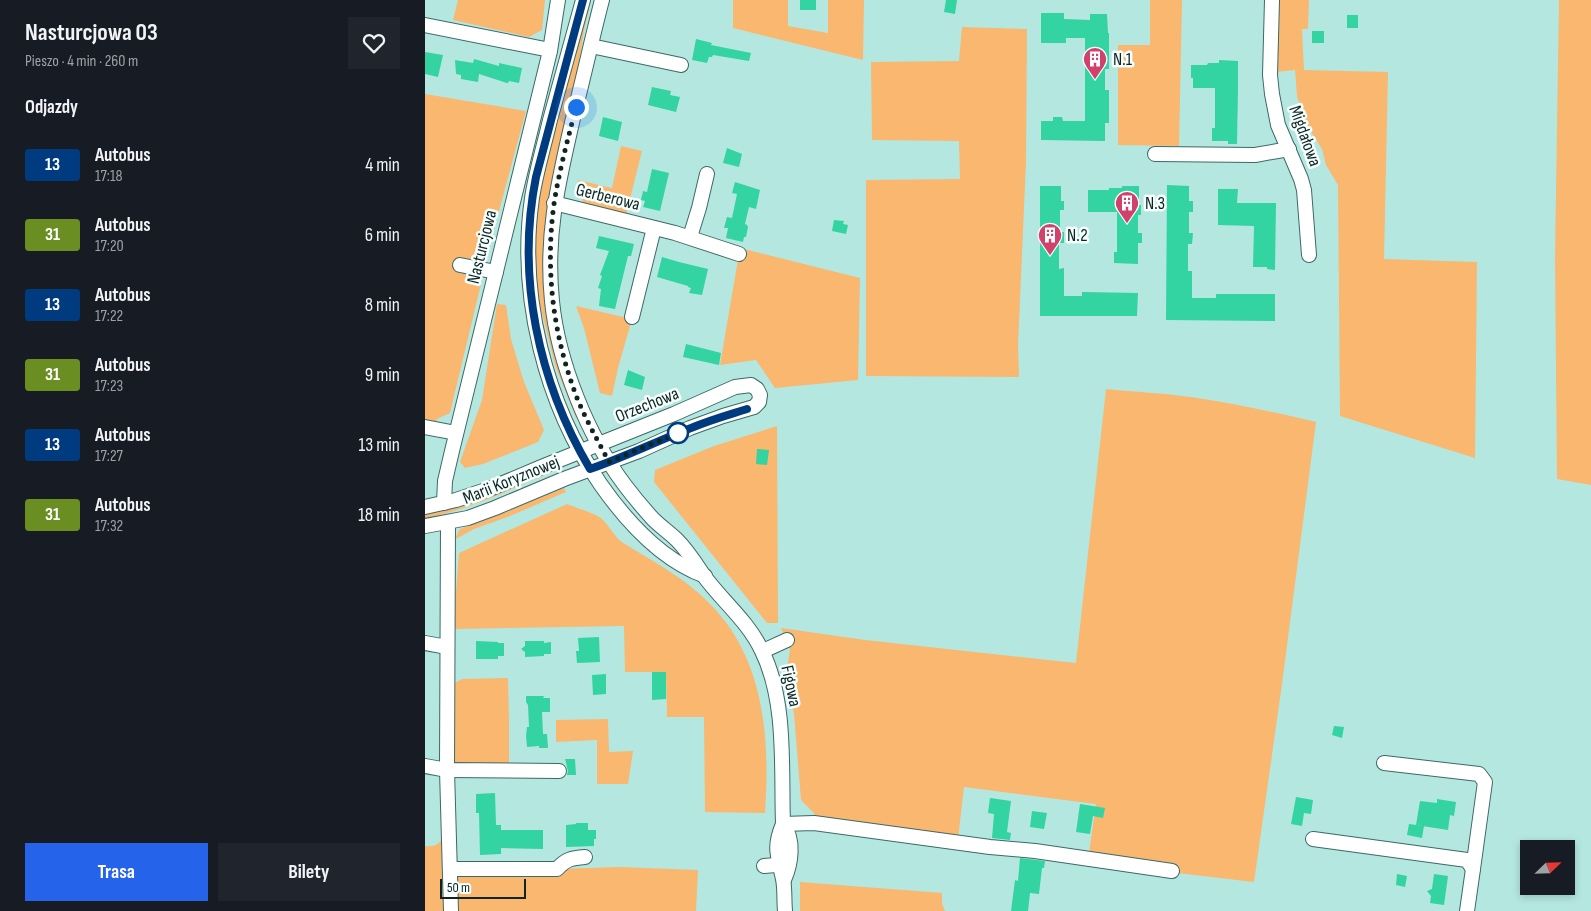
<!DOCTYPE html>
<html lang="pl">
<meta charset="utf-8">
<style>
body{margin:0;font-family:"Sofia Sans Condensed",sans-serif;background:#20242c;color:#f1f3f6;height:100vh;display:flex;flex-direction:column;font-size:19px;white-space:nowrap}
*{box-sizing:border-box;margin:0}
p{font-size:16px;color:#9ea1a6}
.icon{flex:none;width:28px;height:28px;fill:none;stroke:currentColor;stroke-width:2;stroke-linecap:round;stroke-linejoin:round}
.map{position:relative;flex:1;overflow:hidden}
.details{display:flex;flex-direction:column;background:#171b24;width:425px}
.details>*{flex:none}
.badge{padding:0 10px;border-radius:4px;font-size:18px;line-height:32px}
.needle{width:32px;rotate:67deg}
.buttons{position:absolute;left:1095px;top:840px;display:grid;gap:10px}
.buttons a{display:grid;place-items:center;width:55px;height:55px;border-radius:0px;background:#171b24;box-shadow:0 2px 8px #0003;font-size:25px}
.scale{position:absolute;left:15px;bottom:12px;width:86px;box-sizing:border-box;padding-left:5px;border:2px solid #102422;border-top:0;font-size:14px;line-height:18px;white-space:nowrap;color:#102422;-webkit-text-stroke:4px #f5fffe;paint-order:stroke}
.you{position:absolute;width:25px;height:25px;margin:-12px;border:4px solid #fff;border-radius:50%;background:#1a73e8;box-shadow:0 0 0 8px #1a73e833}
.map>.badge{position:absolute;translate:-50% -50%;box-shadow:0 0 0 2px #fff}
h2{padding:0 25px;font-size:19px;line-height:45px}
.round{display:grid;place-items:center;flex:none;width:52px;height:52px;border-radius:0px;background:#20242c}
.overview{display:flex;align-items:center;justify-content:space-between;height:85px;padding:0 25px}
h1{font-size:24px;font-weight:700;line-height:38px}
.cta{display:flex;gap:10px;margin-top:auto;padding:10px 25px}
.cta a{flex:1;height:58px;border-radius:0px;background:#2563eb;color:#fff;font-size:20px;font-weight:700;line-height:58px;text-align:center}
.cta a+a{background:#20242c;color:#f1f3f6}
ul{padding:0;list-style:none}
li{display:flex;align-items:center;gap:15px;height:70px;padding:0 25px}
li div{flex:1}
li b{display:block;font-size:19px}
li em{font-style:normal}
li .badge{min-width:55px;font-weight:700;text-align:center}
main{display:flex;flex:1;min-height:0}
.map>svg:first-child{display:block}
</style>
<main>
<section class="details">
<div class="overview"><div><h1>Nasturcjowa 03</h1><p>Pieszo · 4 min · 260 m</p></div><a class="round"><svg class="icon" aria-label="heart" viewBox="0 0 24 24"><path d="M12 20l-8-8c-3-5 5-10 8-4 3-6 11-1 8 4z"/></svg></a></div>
<h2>Odjazdy</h2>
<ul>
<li><span class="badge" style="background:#003b80;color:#fff">13</span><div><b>Autobus</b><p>17:18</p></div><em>4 min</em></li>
<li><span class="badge" style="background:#6b8e23;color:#fff">31</span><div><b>Autobus</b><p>17:20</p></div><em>6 min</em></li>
<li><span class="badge" style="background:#003b80;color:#fff">13</span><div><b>Autobus</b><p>17:22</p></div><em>8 min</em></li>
<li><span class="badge" style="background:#6b8e23;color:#fff">31</span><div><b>Autobus</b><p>17:23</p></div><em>9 min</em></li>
<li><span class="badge" style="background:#003b80;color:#fff">13</span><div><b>Autobus</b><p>17:27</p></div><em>13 min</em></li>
<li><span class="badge" style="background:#6b8e23;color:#fff">31</span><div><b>Autobus</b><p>17:32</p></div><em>18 min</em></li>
</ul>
<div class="cta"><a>Trasa</a><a>Bilety</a></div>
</section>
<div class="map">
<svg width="1166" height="911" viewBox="0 0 1166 911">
<rect width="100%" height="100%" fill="#b5e7e1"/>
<g fill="#f9b76f">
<path d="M33,0H120L117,30L104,37L28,20Z"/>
<path d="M163,0H166L159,31L150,87L125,188L118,248L120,298L154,417L151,418L130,365L109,281L110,223L118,172Z"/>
<path d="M308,0H363V26L403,33V0H439L438,60L308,28Z"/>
<path d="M725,0H757L754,146L693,145V45H725Z"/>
<path d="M852,0H884L883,29H877L879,70L963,72L959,259L1052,262L1050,458L915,416L913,185L901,165L897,149L880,122L872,96L870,70L850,72Z"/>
<path d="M1134,0H1166V485L1132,479L1130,257Z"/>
<path d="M537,27L602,29L601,162L593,346L594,377L441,376V180L535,179L534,141L447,140L446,62L534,61Z"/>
<path d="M0,94L101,111L63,252L52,257L48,274L56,284L25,413L12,419L9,433L0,431Z"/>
<path d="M196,146L217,151L201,215L159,205L153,180L187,188Z"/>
<path d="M315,248L435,278L433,380L350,388L331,360L295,365Z"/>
<path d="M72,304L81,305L86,339L99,382L119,430L113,442L58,464L40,468L35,462L57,400Z"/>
<path d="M151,306L207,319L193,368L187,396L175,393L159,328Z"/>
<path d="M681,389C709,392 738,393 766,397C808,403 849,412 891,422L857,684L829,882L752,873L664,853L671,804L539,787L533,839L389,820V813L376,800L369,714L361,674L365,650L356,628L440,640L651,663Z"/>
<path d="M352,426L353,623H342L229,482L230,470L289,446Z"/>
<path d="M126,469L127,472C86,489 44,510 0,518V514L30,507Z"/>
<path d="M139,488L141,492L85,516L49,529L29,540L35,529Z"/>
<path d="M142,504C151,508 170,513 177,519C185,526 190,539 200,544C229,562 260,578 284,603C340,658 345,739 340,813L280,812L279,717H242L241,672H200L199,626L28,629L34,553Z"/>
<path d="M83,678L84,720V769L27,767L26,685L37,679Z"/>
<path d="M183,719L184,752L208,751L203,784H172V740L131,742V720Z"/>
<path d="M18,836L20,911H0V846C9,847 15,845 18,836Z"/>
<path d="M194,867L273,870L271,911H30V872Z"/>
<path d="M375,882L517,893V904L520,911H375Z"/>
</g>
<g fill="#33d3a2">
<rect x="375" y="0" width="16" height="10"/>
<path d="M521,0H532L530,14L519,12Z"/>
<path d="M616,13H639V19L665,20V14H682L683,33H684V69H680V90H684V123H680V141L616,140V121H628V117H637L638,121H660V38H641V43H616Z"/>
<rect x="922" y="15" width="11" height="13"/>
<rect x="887" y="31" width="12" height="12"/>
<path d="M271,39L287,43L286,45L326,53L324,61L288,55L287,57H284L282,63L267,60Z"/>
<path d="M0,52L18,55L13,77L0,74Z"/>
<path d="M49,59L74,66V63L97,68L94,83L84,81L83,83L77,82L82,83L54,74L53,82L36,79V75L31,74L30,60L48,63Z"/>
<path d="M794,60L813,61V89L812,144H803V141H787V128H790V88H768V78H766V65H782L783,63H794Z"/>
<path d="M227,87L246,91L245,95L255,97L251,112L223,105Z"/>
<path d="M178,117L197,122L193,141L174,136Z"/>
<path d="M302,148L317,154L314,167L298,163Z"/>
<path d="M227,169L244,173L235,211L218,207L220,201L216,200L218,191L222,192Z"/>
<path d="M310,182L335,190L331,209L324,207L320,224L322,225L323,227L321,237H319L318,242L301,238L303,228H299L302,217L307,218L312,194L307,193Z"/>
<path d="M742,185L764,186V201H768V212H764V233H768L767,244H763V271H767V298H791V294H850V321L741,320Z"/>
<path d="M615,186H636V201H639V210H635V232H639V243H634V269L639,268V296H657V292L713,293L712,316H615Z"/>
<path d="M697,186H714V205H716V215H713V233H717V243H713V264L689,263V252H692V212H663V190H684V188H697Z"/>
<path d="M793,189H813L812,203H851L850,270L842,269V267H828L829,226L793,225Z"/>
<path d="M409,220L419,221L418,224L423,225L421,234L407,231Z"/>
<path d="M174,236L209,244L206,256H203L190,309L174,306L176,289L173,288L177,276L175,275L184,251L171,248Z"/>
<path d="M237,257L254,262L283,269L277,295L264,293L266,288L263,287V286L232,277Z"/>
<path d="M261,344L296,353L294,365L258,357Z"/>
<path d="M203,370L220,377L217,390L199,385Z"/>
<path d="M332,449L344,450L342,465L331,464Z"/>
<path d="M174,637L175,662L152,663L151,651H154L153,638Z"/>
<path d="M51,641L73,642V643H79V656H73V659H51Z"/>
<path d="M100,641H119V643L126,642V654H119V656L100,657V652L96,649L100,646Z"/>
<path d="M227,672H241V699L227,700Z"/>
<path d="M181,674V694L168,695L167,675Z"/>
<path d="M101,696H119L118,698H125V712H117L118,734H122L123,748H114V746L102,747L101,736L102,727H104L103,705L101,702Z"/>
<path d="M909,726L919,727L917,738L907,735Z"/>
<path d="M140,759H150L151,775H142L143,771Z"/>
<path d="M70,793L71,825H76V830H118V849L76,848V854L55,855L54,813H51V794Z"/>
<path d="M871,797L888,800L886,814L879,813L877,826L866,824Z"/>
<path d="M565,798L586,801L582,832L586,833L585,840L567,838L569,814L563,813Z"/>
<path d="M1012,799L1031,802L1029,816L1025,815L1023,830L991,825L995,801L1012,803Z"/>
<path d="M655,804L680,808L678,818L668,816L665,834L651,832Z"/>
<path d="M607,811L622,813L619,829L605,827Z"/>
<path d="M151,823H163V830H171V839H169V846L141,847V825L151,824Z"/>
<path d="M984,824L999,826L997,838L982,835Z"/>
<path d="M595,858L620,861L619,868H617L614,894L605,893L603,911H586L590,880L593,881Z"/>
<path d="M972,874L982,876L980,887L971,885Z"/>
<path d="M1009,874L1023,876L1019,905L1005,903L1006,896L1002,891L1007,889Z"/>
</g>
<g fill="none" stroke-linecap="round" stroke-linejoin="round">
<g stroke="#3b6a65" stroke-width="16">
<g id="minor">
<path d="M158,0C147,40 136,80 125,120C119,146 111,172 107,198C93,295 120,404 176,485C202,522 236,560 280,576"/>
<path d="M177,0C167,38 159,76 149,114C134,180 120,233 127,301C133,362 163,436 199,484C208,496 218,508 228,519C236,527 245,533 252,540C263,551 271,564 279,576C298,602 323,621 337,651C362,702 356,769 358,824C348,847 353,856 358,879C360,889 359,901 360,911"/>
<path d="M847,0L845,75L847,94L853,125L876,179L879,190L884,255"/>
<path d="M0,25L125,50"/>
<path d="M166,46L256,65"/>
<path d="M730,154L830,155L864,149"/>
<path d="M129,203L250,233L314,254"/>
<path d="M265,237L274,208L282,174"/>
<path d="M35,265L71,272"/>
<path d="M207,317L229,228"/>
<path d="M0,427L31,433"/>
<path d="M19,503L20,481L27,451L125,51L133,0"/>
<path d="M0,507L31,500L64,489L119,466L249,414L310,387L326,385L332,389L335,395L334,402L329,407L298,416L265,428L214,451L139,479L70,508L43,518L0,526"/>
<path d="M23,523L22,770L26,911"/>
<path d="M0,643L22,647"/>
<path d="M338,651L362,640"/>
<path d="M0,766L22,770L134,771"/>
<path d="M358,824L389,823L565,847L610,851L747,871"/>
<path d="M358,824C370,840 366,864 359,880"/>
<path d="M888,839L1042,860L1048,869L1060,782L1054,774L959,763"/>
<path d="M339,866L363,864"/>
<path d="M26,869H132C141,859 147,858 160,857"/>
<path d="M1042,911L1048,869"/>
</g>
</g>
<use href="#minor" stroke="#fff" stroke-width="14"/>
</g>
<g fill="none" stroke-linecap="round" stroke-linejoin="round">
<g stroke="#fff" stroke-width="11">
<path id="line" d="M158,0L111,177C91,277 113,381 165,469C200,457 232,441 266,428C285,420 303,415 322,409"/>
</g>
<use href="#line" stroke="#003b80" stroke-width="8"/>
<path stroke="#102422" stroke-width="5" stroke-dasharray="0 9" d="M151,107C143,139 134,171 129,204C120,270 128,335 152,398C161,420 173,441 184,462L253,433"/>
</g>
<defs>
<g id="building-pin" transform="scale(1.25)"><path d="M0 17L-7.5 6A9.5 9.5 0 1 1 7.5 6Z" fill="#d0426b" stroke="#f5fffe"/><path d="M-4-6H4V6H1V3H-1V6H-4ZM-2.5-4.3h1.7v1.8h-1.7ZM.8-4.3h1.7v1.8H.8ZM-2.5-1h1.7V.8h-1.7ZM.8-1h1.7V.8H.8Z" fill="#fff"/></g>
</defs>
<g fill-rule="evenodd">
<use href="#building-pin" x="670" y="59"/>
<use href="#building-pin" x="702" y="203"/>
<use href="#building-pin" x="625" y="235"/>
</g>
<circle fill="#fff" stroke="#003b80" stroke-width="2.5" cx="253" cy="433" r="10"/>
<g text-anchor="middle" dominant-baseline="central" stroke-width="5" stroke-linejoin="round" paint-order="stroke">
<g font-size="18" fill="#102422" stroke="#f5fffe" text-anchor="start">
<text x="688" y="59">N.1</text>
<text x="720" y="203">N.3</text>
<text x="642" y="235">N.2</text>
</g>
<g font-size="18" fill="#102422" stroke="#f5fffe">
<text transform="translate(880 136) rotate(70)">Migdałowa</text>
<text transform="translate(183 197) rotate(14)">Gerberowa</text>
<text transform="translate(57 247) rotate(-76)">Nasturcjowa</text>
<text transform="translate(222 405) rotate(-22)">Orzechowa</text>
<text transform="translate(86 480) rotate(-22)">Marii Koryznowej</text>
<text transform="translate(366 686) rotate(78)">Figowa</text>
</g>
</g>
</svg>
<div class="buttons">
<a><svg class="needle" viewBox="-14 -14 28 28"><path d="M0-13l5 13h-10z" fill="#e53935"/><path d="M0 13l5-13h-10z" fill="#9ea1a6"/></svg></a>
</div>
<div class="scale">50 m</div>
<div class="you" style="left:151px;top:107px"></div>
</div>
</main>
